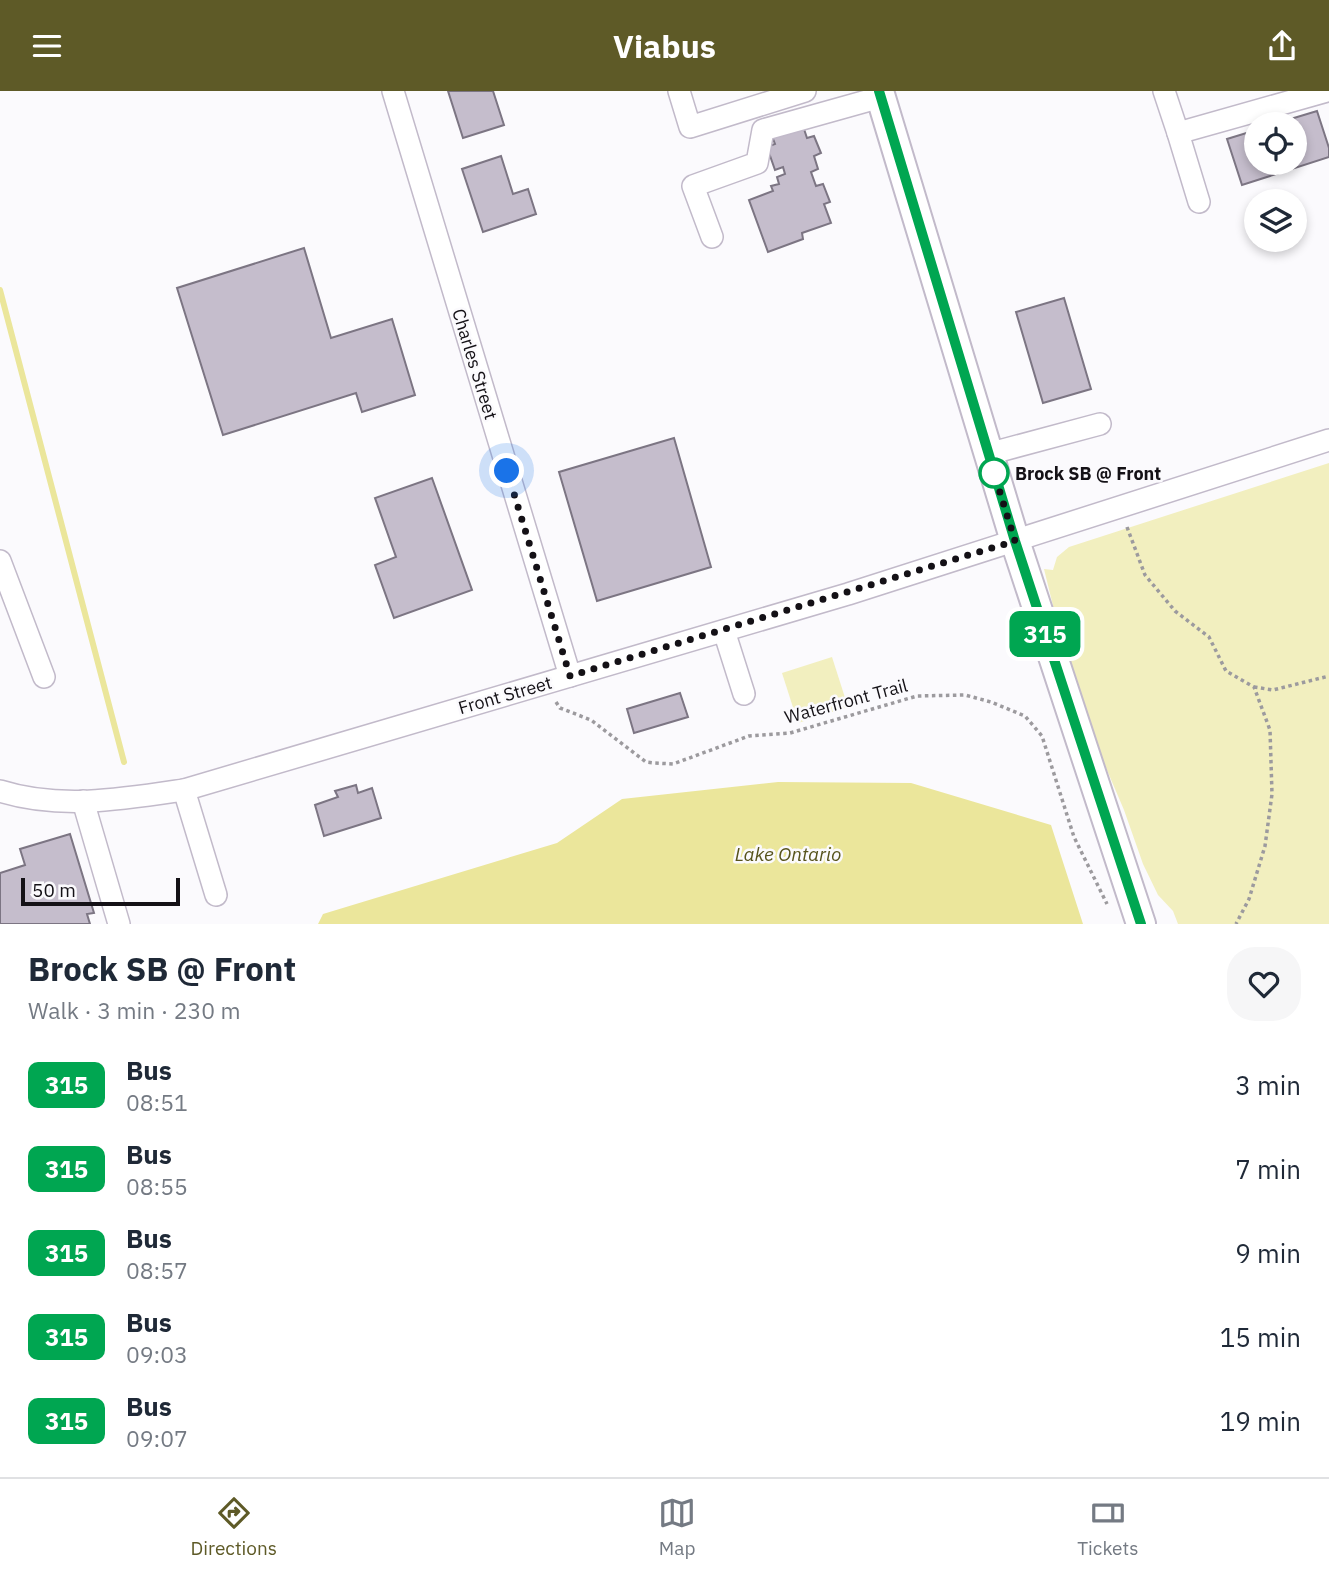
<!DOCTYPE html>
<meta charset="utf-8">
<style>
body{margin:0;font-family:"IBM Plex Sans",sans-serif;background:#f6f6f7;color:#1f2937;height:100vh;display:flex;flex-direction:column;font-size:26px;white-space:nowrap}
*{box-sizing:border-box;margin:0}
p{font-size:23px;color:#747a83}
.icon{flex:none;width:38px;height:38px;fill:none;stroke:currentColor;stroke-width:2;stroke-linecap:round;stroke-linejoin:round}
.map{position:relative;height:833px;overflow:hidden}
.panel{display:flex;flex-direction:column;background:#fff;flex:1}
.panel>*{flex:none}
.badge{padding:0 14px;border-radius:10px;font-size:24px;line-height:46px}
.fabs{position:absolute;left:1244px;top:21px;display:grid;gap:14px}
.fabs a{display:grid;place-items:center;width:63px;height:63px;border-radius:50%;background:#fff;box-shadow:0 4px 10px #0003;font-size:35px}
.scale{position:absolute;left:21px;bottom:18px;width:159px;box-sizing:border-box;padding-left:7px;border:4px solid #141116;border-top:0;font-size:19px;line-height:24px;white-space:nowrap;color:#141116;-webkit-text-stroke:5px #fbfafd;paint-order:stroke}
.you{position:absolute;width:35px;height:35px;margin:-18px;border:5px solid #fff;border-radius:50%;background:#1a73e8;box-shadow:0 0 0 10px #1a73e833}
.map>.badge{position:absolute;translate:-50% -50%;box-shadow:0 0 0 4px #fff}
.round{display:grid;place-items:center;flex:none;width:74px;height:74px;border-radius:28px;background:#f6f6f7}
.overview{display:flex;align-items:center;justify-content:space-between;height:119px;padding:0 28px}
h1{font-size:33px;font-weight:700;line-height:52px}
ul{padding:0;list-style:none}
li{display:flex;align-items:center;gap:21px;height:84px;padding:0 28px}
li div{flex:1}
li b{display:block;font-size:26px}
li em{font-style:normal}
li .badge{min-width:77px;font-weight:700;text-align:center}
header{display:flex;justify-content:space-between;align-items:center;height:91px;padding:0 28px;background:#5e5a27;color:#fff;font-size:32px;font-weight:700}
.tabs{display:flex;justify-content:space-around;align-items:center;height:98px;border-top:2px solid #e0e1e3;background:#fff;font-size:19px;color:#747a83}
.tabs a{display:grid;justify-items:center;gap:4px}
.tabs .current{color:#5e5a27}
.map>svg:first-child{display:block}
</style>
<header><svg class="icon" aria-label="menu" viewBox="0 0 24 24"><path d="M4 6h16M4 12h16M4 18h16"/></svg>Viabus<svg class="icon" aria-label="share" viewBox="0 0 24 24"><path d="M12 15V3M7 8l5-5 5 5M5 13v7h14v-7"/></svg></header>
<div class="map">
<svg width="1329" height="833" viewBox="0 0 1329 833">
<rect width="100%" height="100%" fill="#fbfafd"/>
<g fill="#f2efbf">
<path d="M1329,372V833H1178L1173,820L1158,804L1143,773L1124,719L1075,604L1044,478L1053,479L1057,466L1069,456Z"/>
<path d="M832,566L848,616L798,632L782,582Z"/>
</g>
<path fill="#ebe69b" d="M778,691L911,692L1051,734L1083,833H318L323,823L557,752L622,708Z"/>
<g fill="none" stroke-linecap="round" stroke-linejoin="round">
<path stroke="#ebe69b" stroke-width="6" d="M0,199L124,671"/>
</g>
<g fill="#c5bdcc" stroke="#7c7583" stroke-width="2">
<path d="M448,0H493L504,34L463,47Z"/>
<path d="M1317,20L1329,57V66L1242,94L1227,48L1256,39V72H1295V33H1274Z"/>
<path d="M801,29L807,47L814,45L821,62L814,65L818,78L811,81L816,95L823,93L830,111L824,113L831,132L802,142L803,148L768,161L749,109L773,100L771,95L779,93L777,86L785,83L783,76L775,79L767,56L775,53L770,40Z"/>
<path d="M501,65L513,103L528,98L536,123L483,141L462,78Z"/>
<path d="M304,157L331,247L392,228L415,304L362,321L356,302L223,344L177,197Z"/>
<path d="M1064,207L1091,298L1043,312L1016,221Z"/>
<path d="M674,347L711,476L597,510L559,381Z"/>
<path d="M432,387L472,499L394,527L375,474L396,466L375,407Z"/>
<path d="M680,602L688,626L634,642L627,618Z"/>
<path d="M356,694L358,702L372,697L381,727L324,745L315,714L338,706L335,700Z"/>
<path d="M70,743L94,822L87,823L90,833H0V782L25,774L20,758Z"/>
</g>
<g fill="none" stroke-linecap="round" stroke-linejoin="round">
<g stroke="#c2baca" stroke-width="24">
<g id="minor">
<path d="M393,0L570,585"/>
<path d="M679,0L690,36L805,0"/>
<path d="M1164,0L1178,42"/>
<path d="M1199,111L1178,42L1327,0"/>
<path d="M712,146L693,95L757,72L763,39L881,6"/>
<path d="M988,363L1100,333"/>
<path d="M0,470L44,586"/>
<path d="M724,540L744,603"/>
<path d="M184,699L216,804"/>
<path d="M0,700C60,719 124,708 184,699L848,503L1329,349"/>
<path d="M83,710L119,833"/>
</g>
</g>
<g stroke="#c2baca" stroke-width="32">
<path id="major" d="M879,0L1015,450L1141,833"/>
</g>
<g stroke="#9c9a9e" stroke-width="3.5" stroke-dasharray="3.5 3.5" stroke-linecap="butt">
<path d="M1127,436L1145,484L1175,520L1209,546L1226,580L1254,596L1270,639L1272,703L1265,755L1249,808L1236,833"/>
<path d="M1254,596L1273,599L1329,585"/>
<path d="M556,611L560,617L591,629L646,671L655,672L673,673L749,645L790,642L917,605L965,604L991,611L1025,625L1042,645L1074,746L1107,813"/>
</g>
<use href="#minor" stroke="#fff" stroke-width="21"/>
<use href="#major" stroke="#fff" stroke-width="28"/>
</g>
<g fill="none" stroke-linecap="round" stroke-linejoin="round">
<g stroke="#fff" stroke-width="16">
<path id="line" d="M879,0L1015,450L1141,833"/>
</g>
<use href="#line" stroke="#00a651" stroke-width="10"/>
<path stroke="#141116" stroke-width="7" stroke-dasharray="0 12.6" d="M507,380L570,585L1015,450L994,382"/>
</g>
<circle fill="#fff" stroke="#00a651" stroke-width="3.5" cx="994" cy="382" r="14"/>
<g text-anchor="middle" dominant-baseline="central" stroke-width="5" stroke-linejoin="round" paint-order="stroke">
<g font-size="18" fill="#141116" stroke="#fbfafd">
<text transform="translate(475 273) rotate(73)">Charles Street</text>
<text transform="translate(505 604) rotate(-16)">Front Street</text>
<text transform="translate(846 610) rotate(-15)">Waterfront Trail</text>
</g>
<g font-size="18" font-weight="bold" fill="#141116" stroke="#fbfafd" text-anchor="start">
<text x="1015" y="382">Brock SB @ Front</text>
</g>
<g font-size="19" font-style="italic" fill="#57531c" stroke="#fbfafd">
<text x="788" y="763">Lake Ontario</text>
</g>
</g>
</svg>
<div class="fabs">
<a><svg class="icon" aria-label="locate" viewBox="0 0 24 24"><circle cx="12" cy="12" r="6"/><path d="M12 2v4M12 18v4M2 12h4M18 12h4"/></svg></a>
<a><svg class="icon" aria-label="layers" viewBox="0 0 24 24"><path d="M12 4l9 5-9 5-9-5zM3 14l9 5 9-5"/></svg></a>
</div>
<div class="scale">50 m</div>
<div class="you" style="left:507px;top:380px"></div>
<b class="badge" style="left:1045px;top:543px;background:#00a651;color:#fff">315</b>
</div>
<section class="panel">
<div class="overview"><div><h1>Brock SB @ Front</h1><p>Walk · 3 min · 230 m</p></div><a class="round"><svg class="icon" aria-label="heart" viewBox="0 0 24 24"><path d="M12 20l-8-8c-3-5 5-10 8-4 3-6 11-1 8 4z"/></svg></a></div>
<ul>
<li><span class="badge" style="background:#00a651;color:#fff">315</span><div><b>Bus</b><p>08:51</p></div><em>3 min</em></li>
<li><span class="badge" style="background:#00a651;color:#fff">315</span><div><b>Bus</b><p>08:55</p></div><em>7 min</em></li>
<li><span class="badge" style="background:#00a651;color:#fff">315</span><div><b>Bus</b><p>08:57</p></div><em>9 min</em></li>
<li><span class="badge" style="background:#00a651;color:#fff">315</span><div><b>Bus</b><p>09:03</p></div><em>15 min</em></li>
<li><span class="badge" style="background:#00a651;color:#fff">315</span><div><b>Bus</b><p>09:07</p></div><em>19 min</em></li>
</ul>
</section>
<nav class="tabs">
<a class="current"><svg class="icon" aria-label="directions" viewBox="0 0 24 24"><path d="M12 3l9 9-9 9-9-9zM9 14v-3h6M13 9l2 2-2 2"/></svg>Directions</a>
<a><svg class="icon" aria-label="map" viewBox="0 0 24 24"><path d="M3 6l6-2 6 2 6-2v14l-6 2-6-2-6 2zM9 4v14M15 6v14"/></svg>Map</a>
<a><svg class="icon" aria-label="tickets" viewBox="0 0 24 24"><path d="M3 7h18v10H3zM15 7v10"/></svg>Tickets</a>
</nav>
